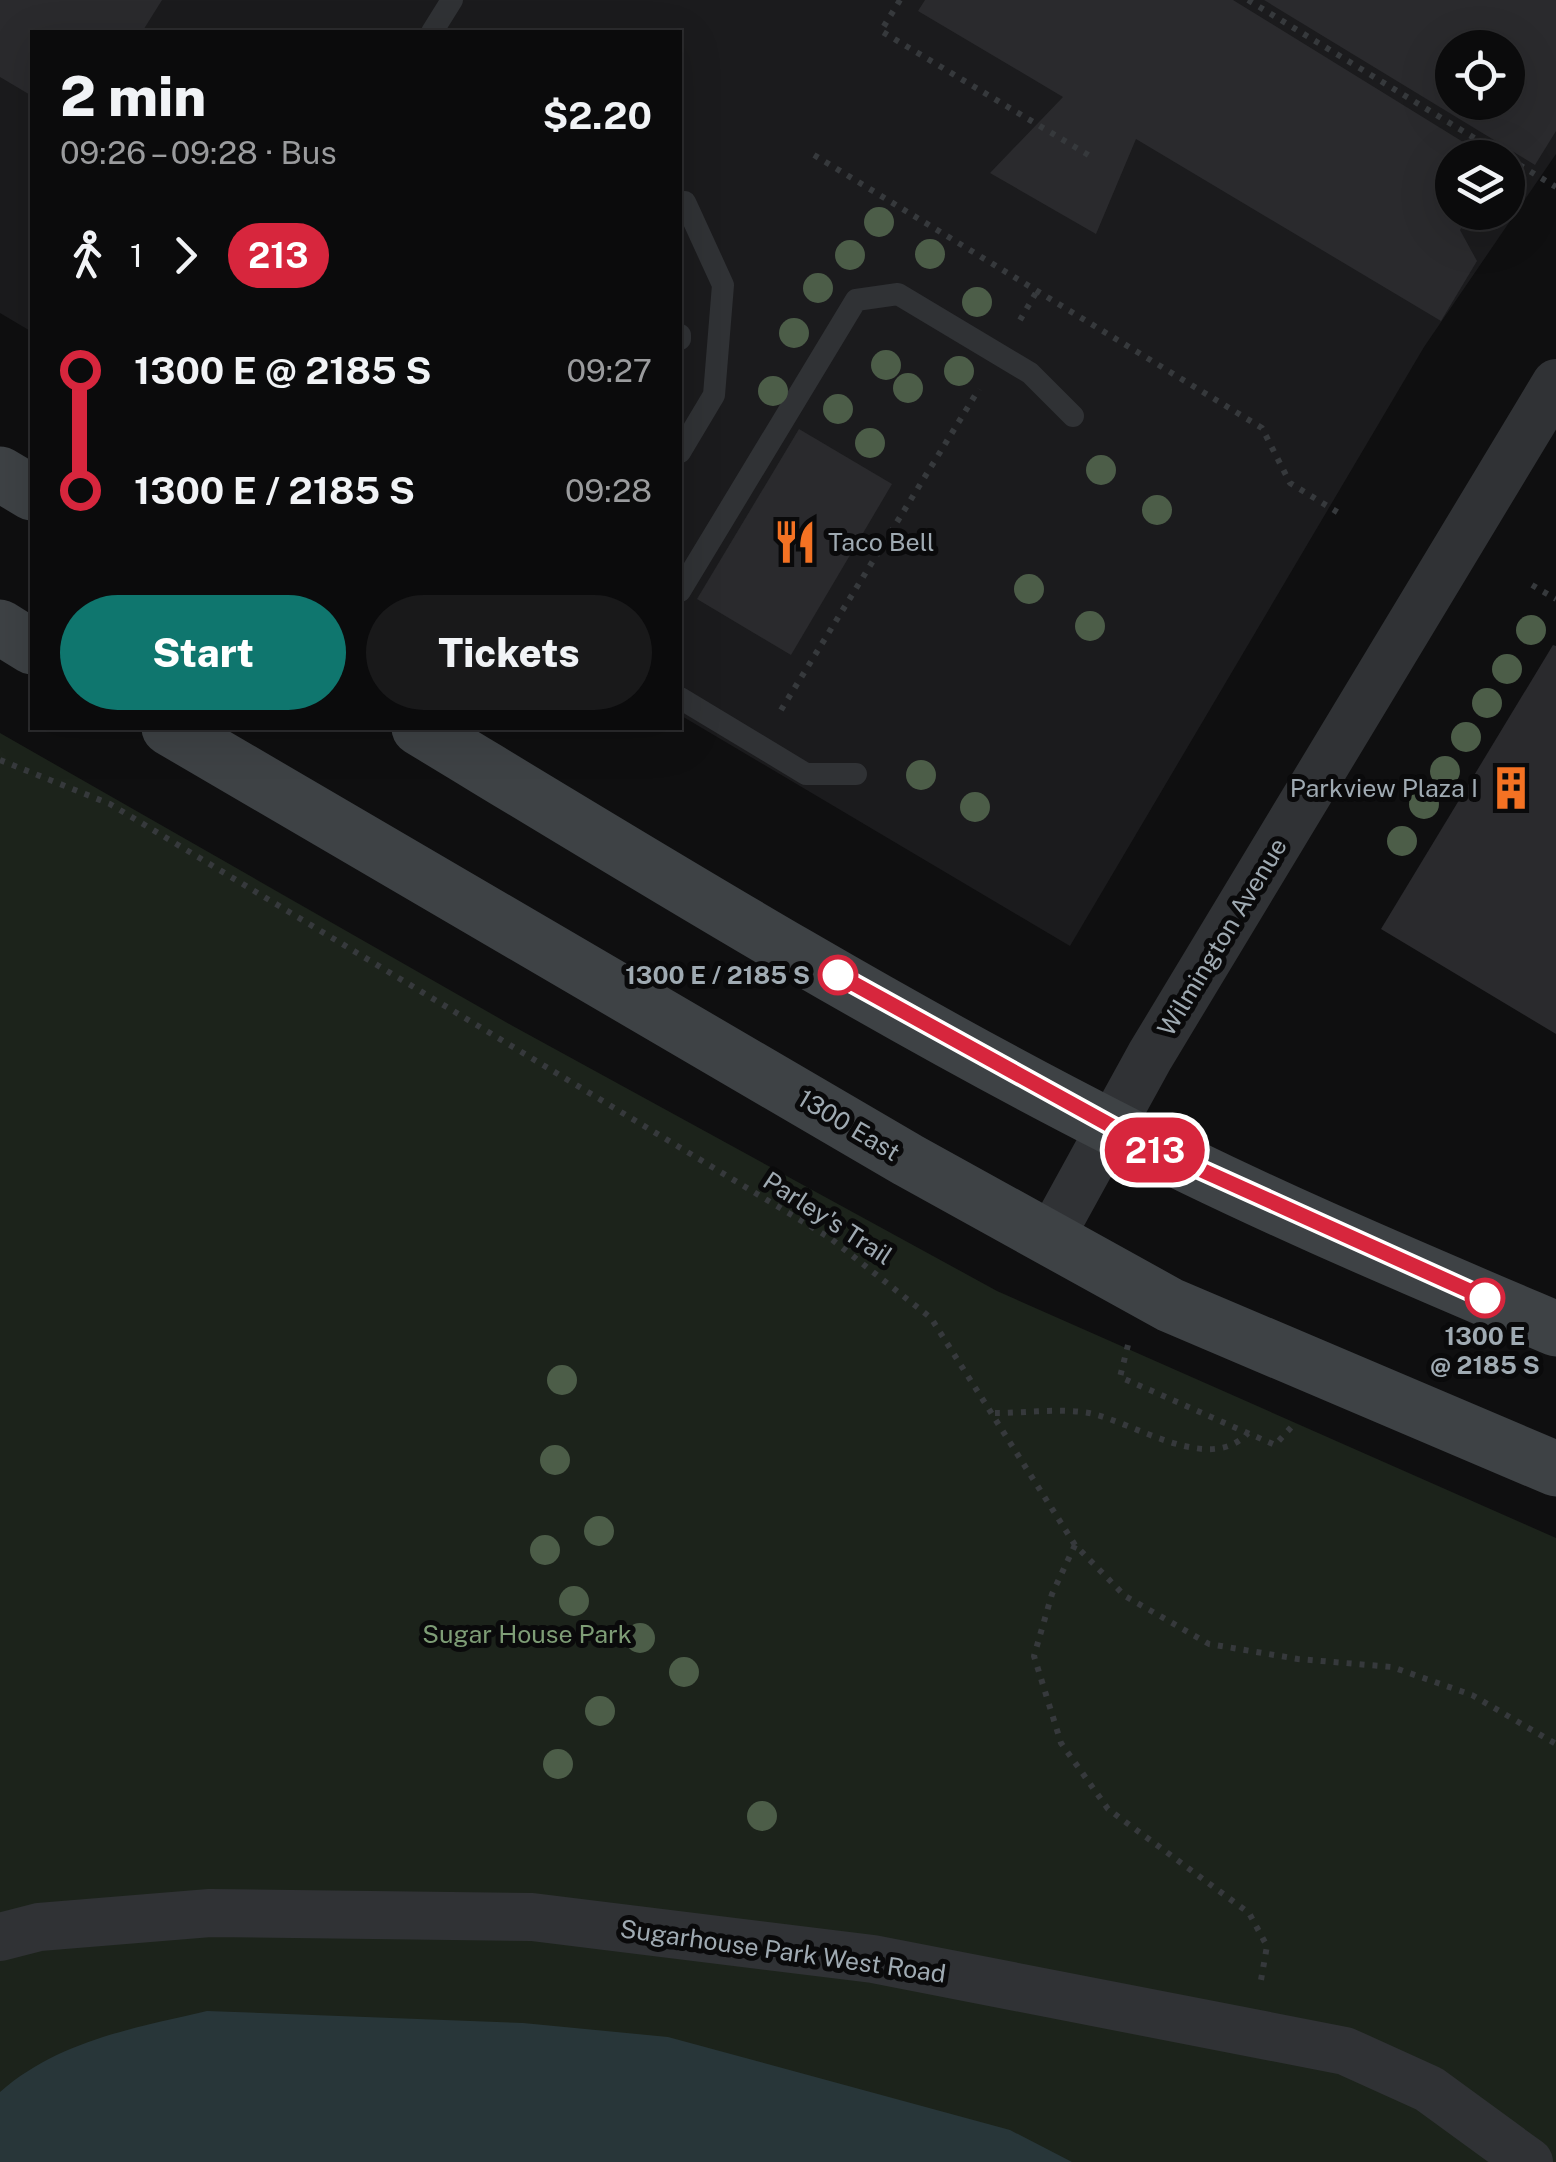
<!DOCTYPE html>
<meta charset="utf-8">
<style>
body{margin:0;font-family:"Public Sans",sans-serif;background:#19191a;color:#f1f3f6;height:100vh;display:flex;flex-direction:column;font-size:38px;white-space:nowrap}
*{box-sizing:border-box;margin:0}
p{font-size:32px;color:#9a9b9d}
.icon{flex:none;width:55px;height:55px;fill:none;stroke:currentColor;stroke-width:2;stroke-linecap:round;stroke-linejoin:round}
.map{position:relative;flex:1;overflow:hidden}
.panel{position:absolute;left:30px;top:30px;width:652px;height:700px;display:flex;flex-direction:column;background:#0b0b0c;border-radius:0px;box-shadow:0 10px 40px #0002,0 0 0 2px #2b2b2d}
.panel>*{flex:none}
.badge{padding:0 20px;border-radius:32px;font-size:35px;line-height:65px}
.fabs{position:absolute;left:1435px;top:30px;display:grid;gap:20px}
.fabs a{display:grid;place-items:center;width:90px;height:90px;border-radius:50%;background:#0b0b0c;box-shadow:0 10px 40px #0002,0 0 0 2px #2b2b2d;font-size:50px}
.map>.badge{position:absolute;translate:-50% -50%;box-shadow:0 0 0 5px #fff}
.legs{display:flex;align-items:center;gap:15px;height:110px;padding:0 30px;font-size:32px}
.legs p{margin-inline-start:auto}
.overview{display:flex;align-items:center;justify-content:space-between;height:170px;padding:0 30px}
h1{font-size:55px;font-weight:800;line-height:75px}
.cta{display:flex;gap:20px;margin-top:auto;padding:20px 30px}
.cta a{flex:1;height:115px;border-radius:60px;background:#0f766e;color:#fff;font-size:40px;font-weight:800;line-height:115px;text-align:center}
.cta a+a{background:#19191a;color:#f1f3f6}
ul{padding:0 30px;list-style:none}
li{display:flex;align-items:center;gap:35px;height:120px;font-size:38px}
li i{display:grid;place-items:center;width:15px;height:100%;margin:0 12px;background:currentColor}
li i::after{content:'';width:25px;height:25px;margin:-12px;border:8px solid;border-radius:50%;background:#0b0b0c}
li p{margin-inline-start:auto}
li:first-child i{background:linear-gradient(#0000 50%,currentColor 0)}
li:last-child i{background:linear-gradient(currentColor 50%,#0000 0)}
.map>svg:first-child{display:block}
</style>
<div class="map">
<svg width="1556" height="2162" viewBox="0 0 1556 2162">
<rect width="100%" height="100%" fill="#0f0f10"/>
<path fill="#1b1b1d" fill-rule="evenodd" d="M0,0H1556V154L1424,347L1070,946L680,715V32H32V332L0,313ZM1452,48H1508V102H1452ZM1452,158H1508V212H1452Z"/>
<path fill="#1c231b" d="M0,733L511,1025L997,1291L1556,1538V2162H0Z"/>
<path fill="#283639" d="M207,2011L523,2023L668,2037L1010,2130L1072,2162H0V2092C58,2041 134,2028 207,2011Z"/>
<g fill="#2a2a2d" fill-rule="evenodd">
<path d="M0,0H162L142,32H32V96L0,77Z"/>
<path d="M925,0H1233L1489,158H1452V212H1471L1460,230L1477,261L1441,321L1136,139L1096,234L990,173L1063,97L918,11Z"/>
<path d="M1264,0H1556V131L1535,165ZM1452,48H1508V102H1452Z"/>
<path d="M799,429L892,484L791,655L697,599Z"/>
<path d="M1553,645L1556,646V1034L1381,929Z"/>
</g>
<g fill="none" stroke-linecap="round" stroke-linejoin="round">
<g stroke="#36393c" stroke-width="6" stroke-dasharray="5 8" stroke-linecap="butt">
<path d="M900,0L881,31L1090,156"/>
<path d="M1248,0L1507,158"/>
<path d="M814,155L1262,428L1290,483L1342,515"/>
<path d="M1508,158L1556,187"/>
<path d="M1020,320L1037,291"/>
<path d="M1532,585L1556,599"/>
<path d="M781,710L979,389"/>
<path d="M0,760L110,804L830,1238L931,1318L1075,1545L1125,1596L1209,1644L1298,1659L1392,1667L1472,1695L1556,1744"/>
<path d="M1128,1345L1120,1377L1275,1445L1295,1423"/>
<path d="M995,1413C1025,1413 1060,1408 1089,1413C1136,1423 1209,1475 1248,1433"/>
<path d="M1075,1545L1052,1594L1034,1656L1061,1743L1108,1809L1249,1913L1267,1946L1261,1980"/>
</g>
<g stroke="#303235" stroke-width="22">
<path d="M432,32L452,0"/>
<path d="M680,335V339"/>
<path d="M680,452L714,395L723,285L685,202"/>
<path d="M680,591L856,300L898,294L1030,373L1073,416"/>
<path d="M680,698L806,774H856"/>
</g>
<g stroke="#303235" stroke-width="48">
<path d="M1050,1238L1150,1056L1556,383"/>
<path d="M0,1937L39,1927L210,1913L532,1917L873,1959L1345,2051L1429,2089L1529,2162"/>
</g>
<g stroke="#3e4245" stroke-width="55">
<path d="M0,474L32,493"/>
<path d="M0,627L32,647"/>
<path d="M169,728L908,1160L1170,1305L1556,1469"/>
<path d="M419,728C647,866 877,1008 1115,1129C1258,1203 1408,1266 1556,1329"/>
</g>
</g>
<g fill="#4c5d48">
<circle cx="879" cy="222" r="15"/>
<circle cx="930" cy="254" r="15"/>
<circle cx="850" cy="255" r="15"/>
<circle cx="818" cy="288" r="15"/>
<circle cx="977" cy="302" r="15"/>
<circle cx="794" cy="333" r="15"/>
<circle cx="886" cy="365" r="15"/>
<circle cx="959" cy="371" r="15"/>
<circle cx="908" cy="388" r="15"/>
<circle cx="773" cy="391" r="15"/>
<circle cx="838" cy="409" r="15"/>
<circle cx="870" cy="443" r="15"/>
<circle cx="1101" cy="470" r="15"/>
<circle cx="1157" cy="510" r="15"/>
<circle cx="1029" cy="589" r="15"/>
<circle cx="1090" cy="626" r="15"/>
<circle cx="1531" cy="630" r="15"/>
<circle cx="1507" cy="669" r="15"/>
<circle cx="1487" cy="703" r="15"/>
<circle cx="1466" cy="737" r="15"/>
<circle cx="1445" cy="771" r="15"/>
<circle cx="921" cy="775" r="15"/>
<circle cx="1424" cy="804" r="15"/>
<circle cx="975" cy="807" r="15"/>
<circle cx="1402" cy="841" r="15"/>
<circle cx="562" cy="1380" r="15"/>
<circle cx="555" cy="1460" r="15"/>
<circle cx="599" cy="1531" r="15"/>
<circle cx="545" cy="1550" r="15"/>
<circle cx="574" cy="1601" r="15"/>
<circle cx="640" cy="1638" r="15"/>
<circle cx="684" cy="1672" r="15"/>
<circle cx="600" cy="1711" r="15"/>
<circle cx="558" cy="1764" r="15"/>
<circle cx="762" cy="1816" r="15"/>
</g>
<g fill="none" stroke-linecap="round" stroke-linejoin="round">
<g stroke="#fff" stroke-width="22">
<path id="line-1" d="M838,975L1146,1145L1485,1298"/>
</g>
<use href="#line-1" stroke="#d7263d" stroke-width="15"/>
</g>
<defs>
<g id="restaurant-bare" transform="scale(3.45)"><path d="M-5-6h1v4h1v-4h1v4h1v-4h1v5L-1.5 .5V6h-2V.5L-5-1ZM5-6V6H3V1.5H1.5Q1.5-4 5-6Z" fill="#f47223" stroke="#0a0a0b" stroke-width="2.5" paint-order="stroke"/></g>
<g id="building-bare" transform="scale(3.45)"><path d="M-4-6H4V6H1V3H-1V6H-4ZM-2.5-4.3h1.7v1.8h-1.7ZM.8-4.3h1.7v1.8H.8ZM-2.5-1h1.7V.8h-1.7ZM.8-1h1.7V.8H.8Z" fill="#f47223" stroke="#0a0a0b" stroke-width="2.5" paint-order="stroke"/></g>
</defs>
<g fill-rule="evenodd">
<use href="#restaurant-bare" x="795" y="542"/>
<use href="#building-bare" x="1511" y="788"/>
</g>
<g fill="#fff" stroke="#d7263d" stroke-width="5">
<circle cx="838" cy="975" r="18"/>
<circle cx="1485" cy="1298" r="18"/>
</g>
<g text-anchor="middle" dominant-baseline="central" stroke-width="10" stroke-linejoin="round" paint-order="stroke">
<g font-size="25" fill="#9faab2" stroke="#0a0a0b" text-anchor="start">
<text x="828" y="542">Taco Bell</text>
<text x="1478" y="788" text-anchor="end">Parkview Plaza I</text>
</g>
<g font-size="25" fill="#9faab2" stroke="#0a0a0b">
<text transform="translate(1222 937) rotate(-59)">Wilmington Avenue</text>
<text transform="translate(849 1125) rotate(31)">1300 East</text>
<text transform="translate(828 1218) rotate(33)">Parley's Trail</text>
<text transform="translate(783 1951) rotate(8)">Sugarhouse Park West Road</text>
</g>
<g font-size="25" font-weight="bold" fill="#9faab2" stroke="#0a0a0b" text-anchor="end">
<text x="810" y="975">1300 E / 2185 S</text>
<text x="1485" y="1336" text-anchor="middle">1300 E<tspan x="1485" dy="29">@ 2185 S</tspan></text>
</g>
<g font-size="25" fill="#7e9d76" stroke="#0a0a0b">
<text x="527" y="1634">Sugar House Park</text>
</g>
</g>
</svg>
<div class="fabs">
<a><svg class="icon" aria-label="locate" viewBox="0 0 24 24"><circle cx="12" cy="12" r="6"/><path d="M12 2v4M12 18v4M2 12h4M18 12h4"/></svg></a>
<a><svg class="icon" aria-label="layers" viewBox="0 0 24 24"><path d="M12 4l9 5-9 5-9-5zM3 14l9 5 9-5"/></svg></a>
</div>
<b class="badge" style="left:1155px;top:1150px;background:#d7263d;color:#fff">213</b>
<section class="panel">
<div class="overview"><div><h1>2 min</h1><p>09:26 – 09:28 · Bus</p></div><b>$2.20</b></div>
<div class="legs"><svg class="icon" aria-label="walk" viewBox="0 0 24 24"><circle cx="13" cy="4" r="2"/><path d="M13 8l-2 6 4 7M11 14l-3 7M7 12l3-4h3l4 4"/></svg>1<svg class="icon" aria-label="forward" viewBox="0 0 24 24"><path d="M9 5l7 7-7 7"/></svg><b class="badge" style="background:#d7263d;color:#fff">213</b></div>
<ul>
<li><i style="color:#d7263d"></i><b>1300 E @ 2185 S</b><p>09:27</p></li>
<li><i style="color:#d7263d"></i><b>1300 E / 2185 S</b><p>09:28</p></li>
</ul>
<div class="cta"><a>Start</a><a>Tickets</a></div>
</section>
</div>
